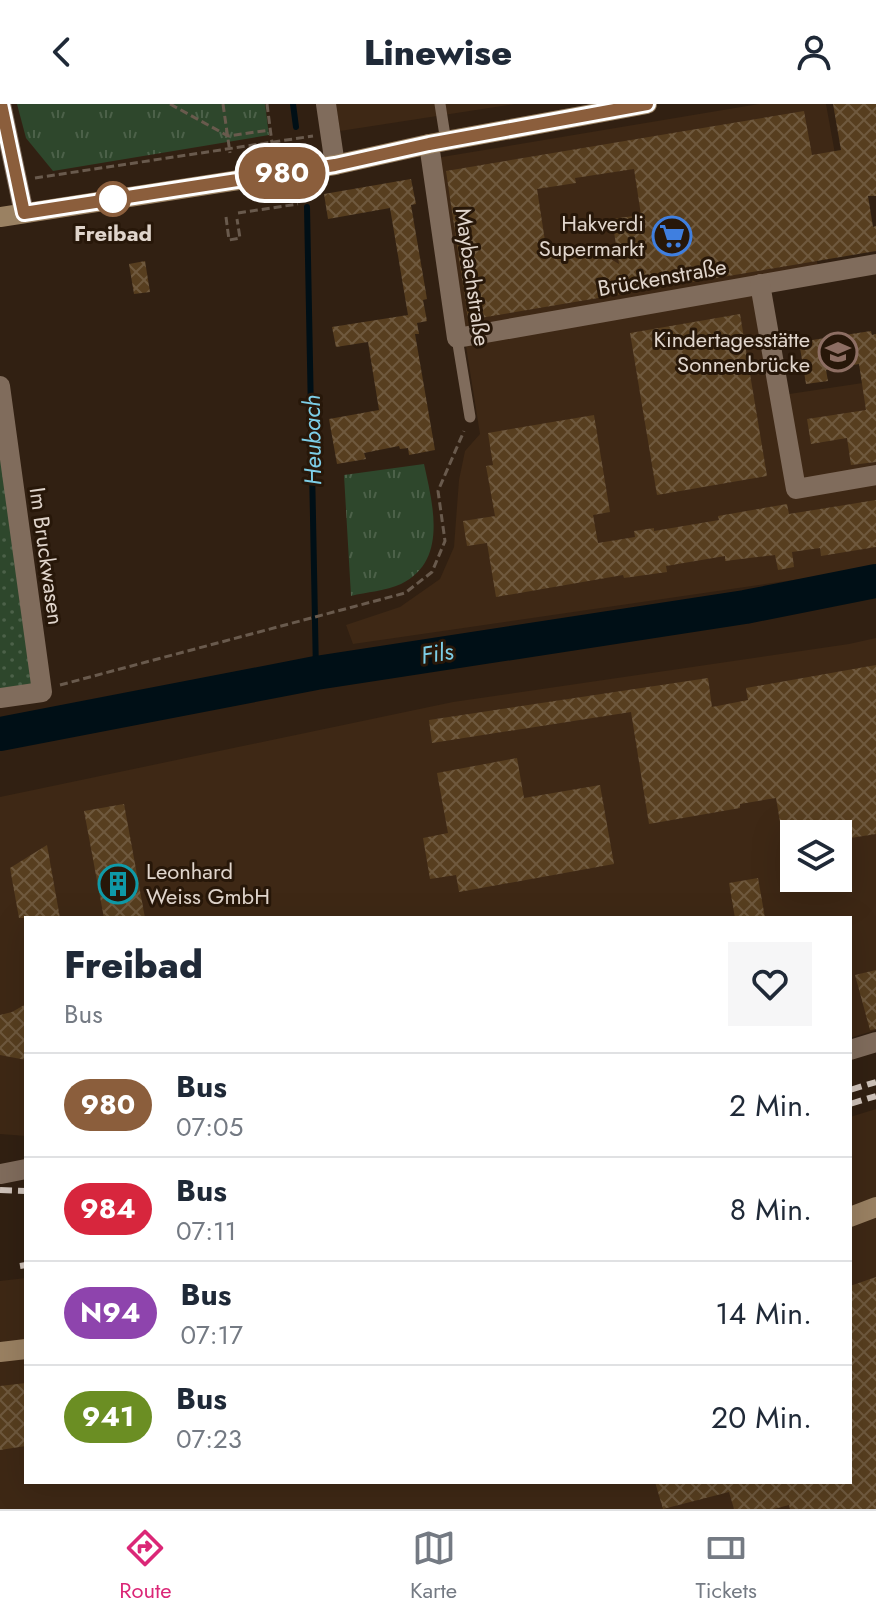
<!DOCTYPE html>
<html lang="de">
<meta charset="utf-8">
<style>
body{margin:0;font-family:Jost,sans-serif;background:#f6f6f7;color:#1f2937;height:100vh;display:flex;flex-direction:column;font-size:30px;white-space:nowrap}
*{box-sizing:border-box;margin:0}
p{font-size:26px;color:#747a83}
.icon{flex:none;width:44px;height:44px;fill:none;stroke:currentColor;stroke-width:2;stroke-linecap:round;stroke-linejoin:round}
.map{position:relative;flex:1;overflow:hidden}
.panel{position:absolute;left:24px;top:812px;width:828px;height:568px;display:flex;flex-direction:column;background:#fff;border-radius:0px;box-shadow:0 8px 32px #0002}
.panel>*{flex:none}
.badge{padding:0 16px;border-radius:26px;font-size:28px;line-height:52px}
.tools{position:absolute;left:780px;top:716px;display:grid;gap:16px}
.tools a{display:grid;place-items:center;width:72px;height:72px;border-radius:0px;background:#fff;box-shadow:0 8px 32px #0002;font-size:40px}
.map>.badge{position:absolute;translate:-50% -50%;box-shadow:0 0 0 4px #fff}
.round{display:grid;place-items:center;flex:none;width:84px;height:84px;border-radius:0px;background:#f6f6f7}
.summary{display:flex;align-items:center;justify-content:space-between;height:136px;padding:0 40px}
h1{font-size:38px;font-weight:800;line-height:60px}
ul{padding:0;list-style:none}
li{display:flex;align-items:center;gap:24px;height:104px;padding:0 40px;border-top:2px solid #e0e1e3}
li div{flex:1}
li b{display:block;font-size:30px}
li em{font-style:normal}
li .badge{min-width:88px;font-weight:700;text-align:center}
header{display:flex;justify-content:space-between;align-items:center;height:104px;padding:0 40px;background:#fff;font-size:36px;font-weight:800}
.menu{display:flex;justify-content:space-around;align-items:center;height:112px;border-top:2px solid #e0e1e3;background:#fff;font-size:22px;color:#747a83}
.menu a{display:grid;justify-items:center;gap:4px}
.menu .current{color:#db2777}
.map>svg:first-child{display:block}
</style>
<header><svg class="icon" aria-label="back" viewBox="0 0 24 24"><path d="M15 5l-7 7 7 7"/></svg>Linewise<svg class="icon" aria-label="person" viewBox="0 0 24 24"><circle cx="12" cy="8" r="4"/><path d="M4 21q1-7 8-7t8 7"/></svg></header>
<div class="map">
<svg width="876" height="1405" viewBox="0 0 876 1405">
<defs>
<pattern id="grass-dots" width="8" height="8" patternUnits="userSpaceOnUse" patternTransform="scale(2)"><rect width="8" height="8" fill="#2e472c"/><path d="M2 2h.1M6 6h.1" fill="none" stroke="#4c6149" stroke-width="1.8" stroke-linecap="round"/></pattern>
<pattern id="park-tufts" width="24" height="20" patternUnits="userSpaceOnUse" patternTransform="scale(2)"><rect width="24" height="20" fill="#2e472c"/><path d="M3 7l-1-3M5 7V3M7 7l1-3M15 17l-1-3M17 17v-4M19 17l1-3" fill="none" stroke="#4c6149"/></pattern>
<pattern id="building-cross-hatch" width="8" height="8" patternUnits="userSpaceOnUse" patternTransform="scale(2)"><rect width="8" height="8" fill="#573e1f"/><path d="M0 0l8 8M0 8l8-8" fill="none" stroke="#6f593e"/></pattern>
</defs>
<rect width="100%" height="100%" fill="#312012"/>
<g fill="#3e2815" fill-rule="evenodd">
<path d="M336,0H515L340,27Z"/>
<path d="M759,0H826L843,94L807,100L818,163L759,174L776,292L876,277V464L353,540L346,521L400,503L440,475L454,443L459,376L465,347L480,330L436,54Z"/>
<path d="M876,534V926L850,934V814H26V1032L0,1030V693L453,598L849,540ZM794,730H838V774H794Z"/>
<path d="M876,1005V1405H0V1177L26,1174V1378H850V1013Z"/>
</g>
<path fill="url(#grass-dots)" d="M0,313L39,594L0,602Z"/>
<g fill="url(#park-tufts)">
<path d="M17,0H265L269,31L53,67L26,34Z"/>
<path d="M424,360C433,401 448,457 401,480C386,487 366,488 351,492L344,371Z"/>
</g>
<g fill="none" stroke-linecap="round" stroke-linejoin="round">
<g stroke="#000f16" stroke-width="6">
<path d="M293,0L296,23"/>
<path d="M307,103L316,569"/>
</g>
<path stroke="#000f16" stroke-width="34" d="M0,630L316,569L745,503L876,477"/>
</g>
<g fill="url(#building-cross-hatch)" fill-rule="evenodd">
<path d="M833,0H876V92H868L873,123L876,122V147L468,216L446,67L804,7L812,51L841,46ZM634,65L641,111L612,115L619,160L591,143L547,150L537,85L576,79L575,74Z"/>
<path d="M411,75L416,100L411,101L427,195L423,196L427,217L417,219L419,230H415L435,346L409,351L408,344L400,345L399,342L364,349L366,355L337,360L329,315L379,306L368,238L336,243L332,223L408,211L390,104L328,115L324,90Z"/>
<path d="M145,157L150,188L134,190L129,160Z"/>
<path d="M740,210L767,372L657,391L630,229Z"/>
<path d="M871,227L872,231L876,230V358L851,361L847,334L811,340L807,315L866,306L859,260L826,266L828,277L806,280L799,238Z"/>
<path d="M594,311L610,408L593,411L598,439L635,433L634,427L654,424V427L719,416L718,412L787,400L789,410L876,396V443L821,452L820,444L792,448L794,463L778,466L775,451L725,457V452L666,462L667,468L624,474L623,471L496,493L487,439L467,442L463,417L495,412L486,362L493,361L488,329Z"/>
<path d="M876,561V730L838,736V730H782L776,694L740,700V704L649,720L631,608L432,639L429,616L708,574L712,603L748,596L746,584Z"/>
<path d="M517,654L524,694L600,681L614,760L459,788L456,771L430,775L423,734L448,729L437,669Z"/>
<path d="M124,700L145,814H104L84,707Z"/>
<path d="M47,741L60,814H19L10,764Z"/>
<path d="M758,774L765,814H735L729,779Z"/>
<path d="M876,866V925L870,926L855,871Z"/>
<path d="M26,900V956L0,951V911L12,908Z"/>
<path d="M876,1173V1405H790L789,1401L774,1405H734L729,1388L663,1405L655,1378H850V1182Z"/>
<path d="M26,1279V1342L0,1346V1282Z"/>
</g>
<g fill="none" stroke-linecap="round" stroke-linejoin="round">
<g stroke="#695a4d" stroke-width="3" stroke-dasharray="8 4" stroke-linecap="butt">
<path d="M170,0L228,32L270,26"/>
<path d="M223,0L230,49"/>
<path d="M267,0L272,39"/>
<path d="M35,74L313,32"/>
<path d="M238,109L298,100"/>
<path d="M226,113L229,136L240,134L237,115"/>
<path d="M60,581L405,489L432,468L445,437L438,387L464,327"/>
</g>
<g stroke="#806c5c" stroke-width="11">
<path d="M440,0L446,38"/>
<path d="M457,234L470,313"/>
</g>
<g stroke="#806c5c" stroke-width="20">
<path d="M1,0L24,109"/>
<path d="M326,0L335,61"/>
<path d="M429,40L457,234L876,160"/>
<path d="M760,180L796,385L876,371"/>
<path d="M0,282L42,588L0,594"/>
<path d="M850,946L876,938"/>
<path d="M1,1070L26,1065"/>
</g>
<g stroke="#9a8162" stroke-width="20">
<path d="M0,113L335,61L429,40L647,0"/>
<path d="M850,1113L876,1103"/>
<path d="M0,1248L26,1245"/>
</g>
<g stroke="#cec2b9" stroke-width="6" stroke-dasharray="12 6" stroke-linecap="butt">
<path d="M850,986L876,978"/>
<path d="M850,1000L876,992"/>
<path d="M0,1086L26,1087"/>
<path d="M20,1162L26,1161"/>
</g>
</g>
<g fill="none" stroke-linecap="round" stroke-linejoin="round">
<g stroke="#fff" stroke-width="18">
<path id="line" d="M1,0L24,109L335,61L429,40L647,0"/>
</g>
<use href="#line" stroke="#8b5e3c" stroke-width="12"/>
</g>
<defs>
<g id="supermarket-ring" transform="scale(2)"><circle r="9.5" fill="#271709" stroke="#3f7fe0" stroke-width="1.5"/><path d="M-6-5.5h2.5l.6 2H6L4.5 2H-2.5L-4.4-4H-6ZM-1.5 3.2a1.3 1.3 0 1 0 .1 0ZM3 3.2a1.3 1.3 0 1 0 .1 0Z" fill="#3f7fe0"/></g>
<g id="school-ring" transform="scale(2)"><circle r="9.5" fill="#271709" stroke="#8d6e63" stroke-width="1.5"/><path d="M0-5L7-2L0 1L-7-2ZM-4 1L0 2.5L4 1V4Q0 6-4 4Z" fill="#8d6e63"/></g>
<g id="building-ring" transform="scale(2)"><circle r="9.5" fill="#271709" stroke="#0f9aa8" stroke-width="1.5"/><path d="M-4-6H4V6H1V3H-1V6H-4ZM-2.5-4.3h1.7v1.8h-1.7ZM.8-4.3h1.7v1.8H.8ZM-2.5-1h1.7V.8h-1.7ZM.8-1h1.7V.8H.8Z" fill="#0f9aa8"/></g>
</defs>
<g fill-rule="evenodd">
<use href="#supermarket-ring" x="672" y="132"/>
<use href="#school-ring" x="838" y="248"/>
<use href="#building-ring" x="118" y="780"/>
</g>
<circle fill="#fff" stroke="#8b5e3c" stroke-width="4" cx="113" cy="95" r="16"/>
<g text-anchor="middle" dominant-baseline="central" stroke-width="6" stroke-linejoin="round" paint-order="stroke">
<g font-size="22" fill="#e0d5cc" stroke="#271709" text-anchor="end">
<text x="644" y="119">Hakverdi<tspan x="644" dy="25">Supermarkt</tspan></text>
<text x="810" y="235">Kindertagesstätte<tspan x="810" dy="25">Sonnenbrücke</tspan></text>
<text x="146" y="767" text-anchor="start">Leonhard<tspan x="146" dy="25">Weiss GmbH</tspan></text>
</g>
<g font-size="22" font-weight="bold" fill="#e0d5cc" stroke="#271709">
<text x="113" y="129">Freibad</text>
</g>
<g font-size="22" fill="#e0d5cc" stroke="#271709">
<text transform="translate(473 173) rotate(82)">Maybachstraße</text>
<text transform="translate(662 173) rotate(-10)">Brückenstraße</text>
<text transform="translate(47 452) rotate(82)">Im Bruckwasen</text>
</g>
<g font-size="24" font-style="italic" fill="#7dcee7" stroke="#271709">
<text transform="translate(312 336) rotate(-91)">Heubach</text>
<text transform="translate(437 549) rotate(-9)">Fils</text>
</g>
</g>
</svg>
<div class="tools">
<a><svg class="icon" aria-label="layers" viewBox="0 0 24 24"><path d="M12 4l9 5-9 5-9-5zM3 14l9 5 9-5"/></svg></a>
</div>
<b class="badge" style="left:282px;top:69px;background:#8b5e3c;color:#fff">980</b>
<section class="panel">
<div class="summary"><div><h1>Freibad</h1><p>Bus</p></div><a class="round"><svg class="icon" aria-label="heart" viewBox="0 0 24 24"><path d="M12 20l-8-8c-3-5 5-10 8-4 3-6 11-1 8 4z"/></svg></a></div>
<ul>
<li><span class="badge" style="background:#8b5e3c;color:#fff">980</span><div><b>Bus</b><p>07:05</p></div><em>2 Min.</em></li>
<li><span class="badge" style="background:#d7263d;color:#fff">984</span><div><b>Bus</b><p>07:11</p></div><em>8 Min.</em></li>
<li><span class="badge" style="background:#8e44ad;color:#fff">N94</span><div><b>Bus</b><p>07:17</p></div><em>14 Min.</em></li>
<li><span class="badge" style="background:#6b8e23;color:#fff">941</span><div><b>Bus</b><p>07:23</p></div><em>20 Min.</em></li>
</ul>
</section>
</div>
<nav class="menu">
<a class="current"><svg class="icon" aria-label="directions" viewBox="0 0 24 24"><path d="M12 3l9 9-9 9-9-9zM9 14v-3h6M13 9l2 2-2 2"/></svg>Route</a>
<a><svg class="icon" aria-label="map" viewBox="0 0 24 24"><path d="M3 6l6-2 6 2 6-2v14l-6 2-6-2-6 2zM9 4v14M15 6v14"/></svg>Karte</a>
<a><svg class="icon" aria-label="tickets" viewBox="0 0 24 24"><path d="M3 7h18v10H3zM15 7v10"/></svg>Tickets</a>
</nav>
